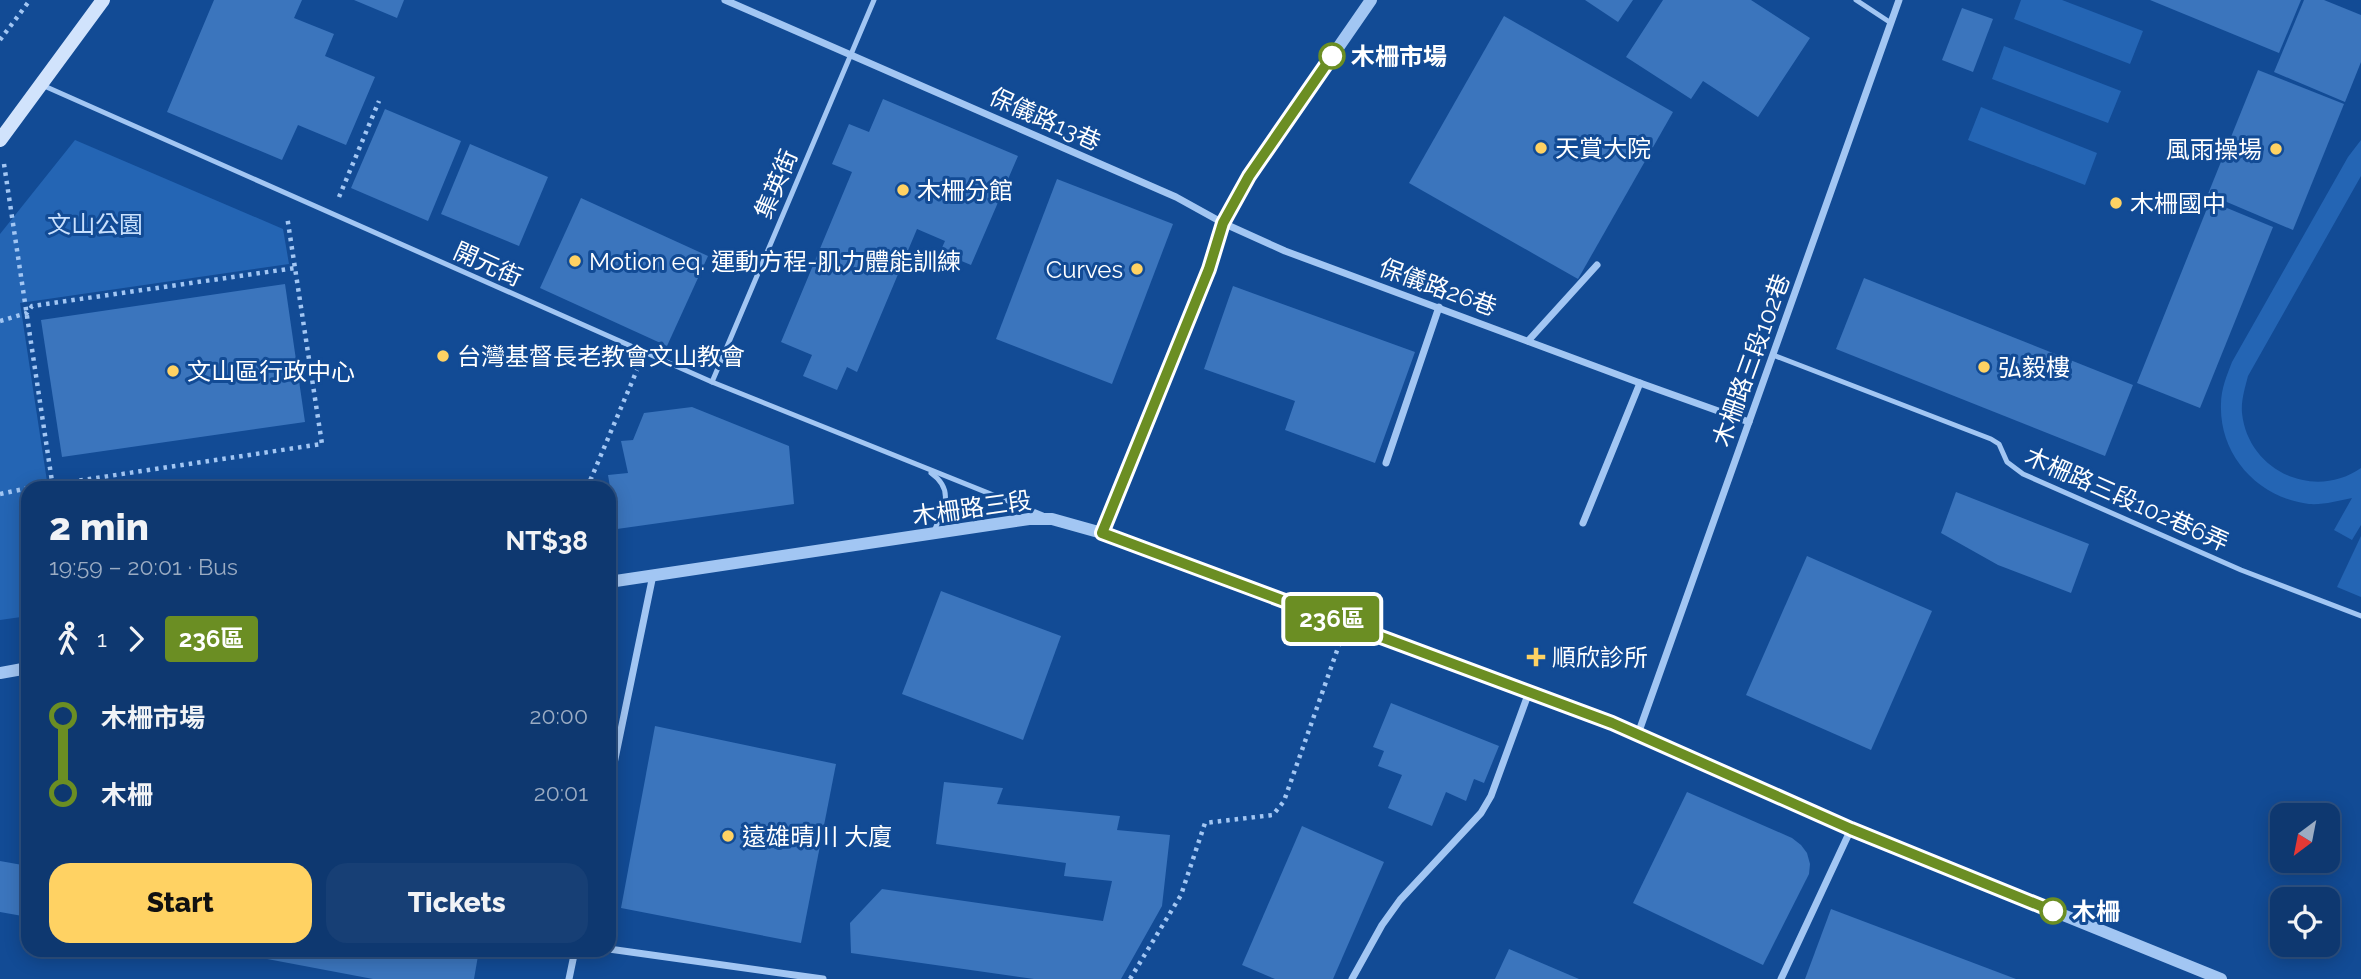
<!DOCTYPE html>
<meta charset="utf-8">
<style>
body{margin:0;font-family:Raleway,"Noto Sans TC",sans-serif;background:#173f75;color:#f1f3f6;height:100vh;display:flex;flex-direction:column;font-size:26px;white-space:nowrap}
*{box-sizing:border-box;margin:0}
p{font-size:23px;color:#9bacc3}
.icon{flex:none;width:38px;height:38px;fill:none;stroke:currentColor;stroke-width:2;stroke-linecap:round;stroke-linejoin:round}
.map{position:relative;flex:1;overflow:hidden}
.drawer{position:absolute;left:21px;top:481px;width:595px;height:476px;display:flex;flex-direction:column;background:#0e3870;border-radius:21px;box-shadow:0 4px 18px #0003,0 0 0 2px #2e5283}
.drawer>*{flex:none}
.badge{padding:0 14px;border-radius:5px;font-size:24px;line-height:46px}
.needle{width:46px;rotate:212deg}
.fabs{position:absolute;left:2270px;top:803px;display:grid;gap:14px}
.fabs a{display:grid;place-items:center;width:70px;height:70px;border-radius:14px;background:#0e3870;box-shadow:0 4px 18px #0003,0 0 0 2px #2e5283;font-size:35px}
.map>.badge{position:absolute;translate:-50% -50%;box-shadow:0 0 0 4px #fff}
.legs{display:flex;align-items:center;gap:10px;height:77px;padding:0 28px;font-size:23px}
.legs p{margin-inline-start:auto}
.overview{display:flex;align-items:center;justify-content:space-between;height:119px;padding:0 28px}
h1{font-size:38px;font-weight:800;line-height:52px}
.action{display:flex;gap:14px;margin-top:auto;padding:14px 28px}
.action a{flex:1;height:80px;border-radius:21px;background:#ffd263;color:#111;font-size:28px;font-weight:800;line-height:80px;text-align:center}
.action a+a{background:#173f75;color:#f1f3f6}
ul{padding:0 28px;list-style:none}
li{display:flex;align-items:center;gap:24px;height:77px;font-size:26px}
li i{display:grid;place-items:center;width:10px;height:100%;margin:0 9px;background:currentColor}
li i::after{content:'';width:18px;height:18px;margin:-9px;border:5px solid;border-radius:50%;background:#0e3870}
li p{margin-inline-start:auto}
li:first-child i{background:linear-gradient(#0000 50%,currentColor 0)}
li:last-child i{background:linear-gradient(currentColor 50%,#0000 0)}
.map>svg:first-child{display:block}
</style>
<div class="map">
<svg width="2361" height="979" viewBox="0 0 2361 979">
<rect width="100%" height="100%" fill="#124b95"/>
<g fill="#2465b4">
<path d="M2021,0H2062L2143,31L2130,64L2014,19Z"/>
<path d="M2004,46L2121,91L2108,123L1992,79Z"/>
<path d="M1981,107L2097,153L2085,185L1968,140Z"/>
<path d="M75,140L283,229L289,264L20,303L48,488H28V616L0,620V234Z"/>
<path d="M2361,140V176L2248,376C2245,388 2241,400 2242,413C2248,471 2314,501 2361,468V525L2352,540L2334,530L2352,498C2338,501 2323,505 2309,504C2258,498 2219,455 2221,404C2221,389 2227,375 2232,362L2348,157Z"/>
<path d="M2361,536V597L2337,587Z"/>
</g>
<g fill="#3b75bd">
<path d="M214,0H302L294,18L334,34L325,56L375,77L346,145L298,125L282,160L167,112Z"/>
<path d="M354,0H404L397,18Z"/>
<path d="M1585,0H1633L1618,22Z"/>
<path d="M1663,0H1751L1810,38L1758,117L1703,81L1691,99L1626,57Z"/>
<path d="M2150,0H2301L2279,53Z"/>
<path d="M2304,0H2324L2361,15V62L2345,102L2274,72Z"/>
<path d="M1962,8L1993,19L1973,72L1942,60Z"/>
<path d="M1504,16L1673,112L1578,279L1409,183Z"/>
<path d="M2258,70L2344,104L2293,230L2208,194Z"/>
<path d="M883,99L1018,156L971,265L940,252L945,241L917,229L857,372L847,367L837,390L803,376L812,355L781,342L852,172L832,164L849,124L869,132Z"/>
<path d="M385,109L461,141L428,221L351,188Z"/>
<path d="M470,144L548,177L519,246L441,214Z"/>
<path d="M1057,179L1173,224L1112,384L996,339Z"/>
<path d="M581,198L708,256L667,346L540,288Z"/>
<path d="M2210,201L2273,227L2200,408L2137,383Z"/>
<path d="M1864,278L2133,385L2105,456L1836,349Z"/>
<path d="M285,284L305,422L62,457L41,320Z"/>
<path d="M1233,286L1415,352L1375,463L1285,430L1295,401L1204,369Z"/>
<path d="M692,407L789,446L794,504L617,529L608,475L628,473L621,441L633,440L644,413Z"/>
<path d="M1956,492L2089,544L2071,593L1998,565L1941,533Z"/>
<path d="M1807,556L1932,611L1871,750L1746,695Z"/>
<path d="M941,591L1061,636L1023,740L902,694Z"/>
<path d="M1391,703L1499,746L1484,783L1474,779L1466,801L1446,792L1432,826L1388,808L1402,775L1378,766L1384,751L1373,747Z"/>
<path d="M655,726L836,764L801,943L621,908Z"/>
<path d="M944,782L1003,788L997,804L1120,816L1117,830L1170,835L1162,906L1121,979H1034L851,953L850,923L882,889L1103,921L1112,881L1064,876L1066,863L936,844Z"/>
<path d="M1687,792L1792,838L1801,845L1807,853L1810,864L1809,874L1763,965L1633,903Z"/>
<path d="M1302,826L1384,862L1333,979H1275L1242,965Z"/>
<path d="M0,861L28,866V917L0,912Z"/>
<path d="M1831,909L2016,979H1805Z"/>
<path d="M1509,949L1579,979H1495Z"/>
<path d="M220,950H479L474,979H373Z"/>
</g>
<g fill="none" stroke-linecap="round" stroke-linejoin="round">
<g stroke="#a2c6f3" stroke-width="4.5" stroke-dasharray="3.5 5" stroke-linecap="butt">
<path d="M0,40L30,0"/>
<path d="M4,164L53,488"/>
<path d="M339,197L379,101"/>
<path d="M0,321L27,313L32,306L295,268"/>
<path d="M29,488L322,444L287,216"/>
<path d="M587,488L637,370"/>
<path d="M0,494L28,488"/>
<path d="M1130,979L1181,895L1205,823L1273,815L1284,801L1339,645"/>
</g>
<g stroke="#a2c6f3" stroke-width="5">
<path d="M1856,0L1891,23"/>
<path d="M42,85L712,382L1043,515"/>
<path d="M1773,355L1991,439L1999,444L2007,462L2023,474L2241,570L2361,616"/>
<path d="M712,382L874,0"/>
<path d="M931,473C955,490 944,508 934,531"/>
</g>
<g stroke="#a2c6f3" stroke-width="7">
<path d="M725,0L1176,197L1223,223L1285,251L1640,383L1749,422"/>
<path d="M1528,341L1597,265"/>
<path d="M1386,463L1439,307"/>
<path d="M1583,523L1640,383"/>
<path d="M1638,734L1899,0"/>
<path d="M609,788L653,575"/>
<path d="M609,949L823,979"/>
<path d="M569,979L575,950"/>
<path d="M1352,979L1382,925L1400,900L1481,813L1491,796L1529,692"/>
<path d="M1781,979L1851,829"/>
</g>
<g stroke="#a2c6f3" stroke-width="12">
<path d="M1102,533L1209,269L1223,223L1239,191L1371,0"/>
<path d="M609,582L1029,519H1052L1102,533L1612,723L1851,829L2221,979"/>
<path d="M0,673L28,668"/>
</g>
<path stroke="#d1e3fc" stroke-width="14" d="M0,140L103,0"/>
</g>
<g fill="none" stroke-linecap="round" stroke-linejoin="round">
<g stroke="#fff" stroke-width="16">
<path id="line-1" d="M1332,56L1249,176L1223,223L1209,269L1102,533L1612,723L1851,829L2053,911"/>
</g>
<use href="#line-1" stroke="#6b8e23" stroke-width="10"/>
</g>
<g fill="#fff" stroke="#6b8e23" stroke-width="3.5">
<circle cx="1332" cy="56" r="12"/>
<circle cx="2053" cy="911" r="12"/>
</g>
<g fill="#ffd263" stroke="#124b95" stroke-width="2.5">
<circle cx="1541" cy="148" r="7"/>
<circle cx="2276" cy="149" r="7"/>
<circle cx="903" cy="190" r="7"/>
<circle cx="2116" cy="203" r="7"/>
<circle cx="575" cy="261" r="7"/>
<circle cx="1137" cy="269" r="7"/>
<circle cx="443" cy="356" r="7"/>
<circle cx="1984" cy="367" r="7"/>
<circle cx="173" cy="371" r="7"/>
<path d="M1532.5 646.5h7v7h7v7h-7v7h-7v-7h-7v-7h7z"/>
<circle cx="728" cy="836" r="7"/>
</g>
<g text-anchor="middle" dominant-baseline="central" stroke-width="6" stroke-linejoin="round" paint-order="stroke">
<g font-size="24" font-weight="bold" fill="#fff" stroke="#124b95" text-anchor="start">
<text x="1351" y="56">木柵市場</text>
<text x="2072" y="911">木柵</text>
</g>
<g font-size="24" fill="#fff" stroke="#124b95">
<text transform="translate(1045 119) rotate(24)">保儀路13巷</text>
<text transform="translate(776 184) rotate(-67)">集英街</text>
<text transform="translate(488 264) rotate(24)">開元街</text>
<text transform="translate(1438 287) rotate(20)">保儀路26巷</text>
<text transform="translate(1751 360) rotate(-70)">木柵路三段102巷</text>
<text transform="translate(2127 499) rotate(24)">木柵路三段102巷6弄</text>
<text transform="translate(972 508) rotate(-8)">木柵路三段</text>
</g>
<g font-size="24" fill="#fff" stroke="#124b95" text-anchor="start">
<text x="1555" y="148">天賞大院</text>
<text x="2262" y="149" text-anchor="end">風雨操場</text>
<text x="917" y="190">木柵分館</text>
<text x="2130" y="203">木柵國中</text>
<text x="589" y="261">Motion eq. 運動方程-肌力體能訓練</text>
<text x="1123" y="269" text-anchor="end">Curves</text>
<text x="457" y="356">台灣基督長老教會文山教會</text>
<text x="1998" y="367">弘毅樓</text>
<text x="187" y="371">文山區行政中心</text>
<text x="1552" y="657">順欣診所</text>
<text x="742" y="836">遠雄晴川 大廈</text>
</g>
<g font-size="24" fill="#c9e0fd" stroke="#124b95">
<text x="95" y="224">文山公園</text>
</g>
</g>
</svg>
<div class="fabs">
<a><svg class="needle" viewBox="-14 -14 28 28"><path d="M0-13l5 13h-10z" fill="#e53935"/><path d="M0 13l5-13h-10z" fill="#9bacc3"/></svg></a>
<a><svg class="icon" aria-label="locate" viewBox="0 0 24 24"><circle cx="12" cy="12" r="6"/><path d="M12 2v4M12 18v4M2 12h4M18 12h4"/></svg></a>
</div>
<b class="badge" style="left:1332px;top:619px;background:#6b8e23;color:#fff">236區</b>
<section class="drawer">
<div class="overview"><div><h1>2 min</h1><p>19:59 – 20:01 · Bus</p></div><b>NT$38</b></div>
<div class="legs"><svg class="icon" aria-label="walk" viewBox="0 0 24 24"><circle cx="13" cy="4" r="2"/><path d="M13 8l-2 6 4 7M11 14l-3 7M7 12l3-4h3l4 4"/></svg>1<svg class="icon" aria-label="forward" viewBox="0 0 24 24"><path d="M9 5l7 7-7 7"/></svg><b class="badge" style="background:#6b8e23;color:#fff">236區</b></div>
<ul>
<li><i style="color:#6b8e23"></i><b>木柵市場</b><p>20:00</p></li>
<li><i style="color:#6b8e23"></i><b>木柵</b><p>20:01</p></li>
</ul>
<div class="action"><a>Start</a><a>Tickets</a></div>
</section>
</div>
